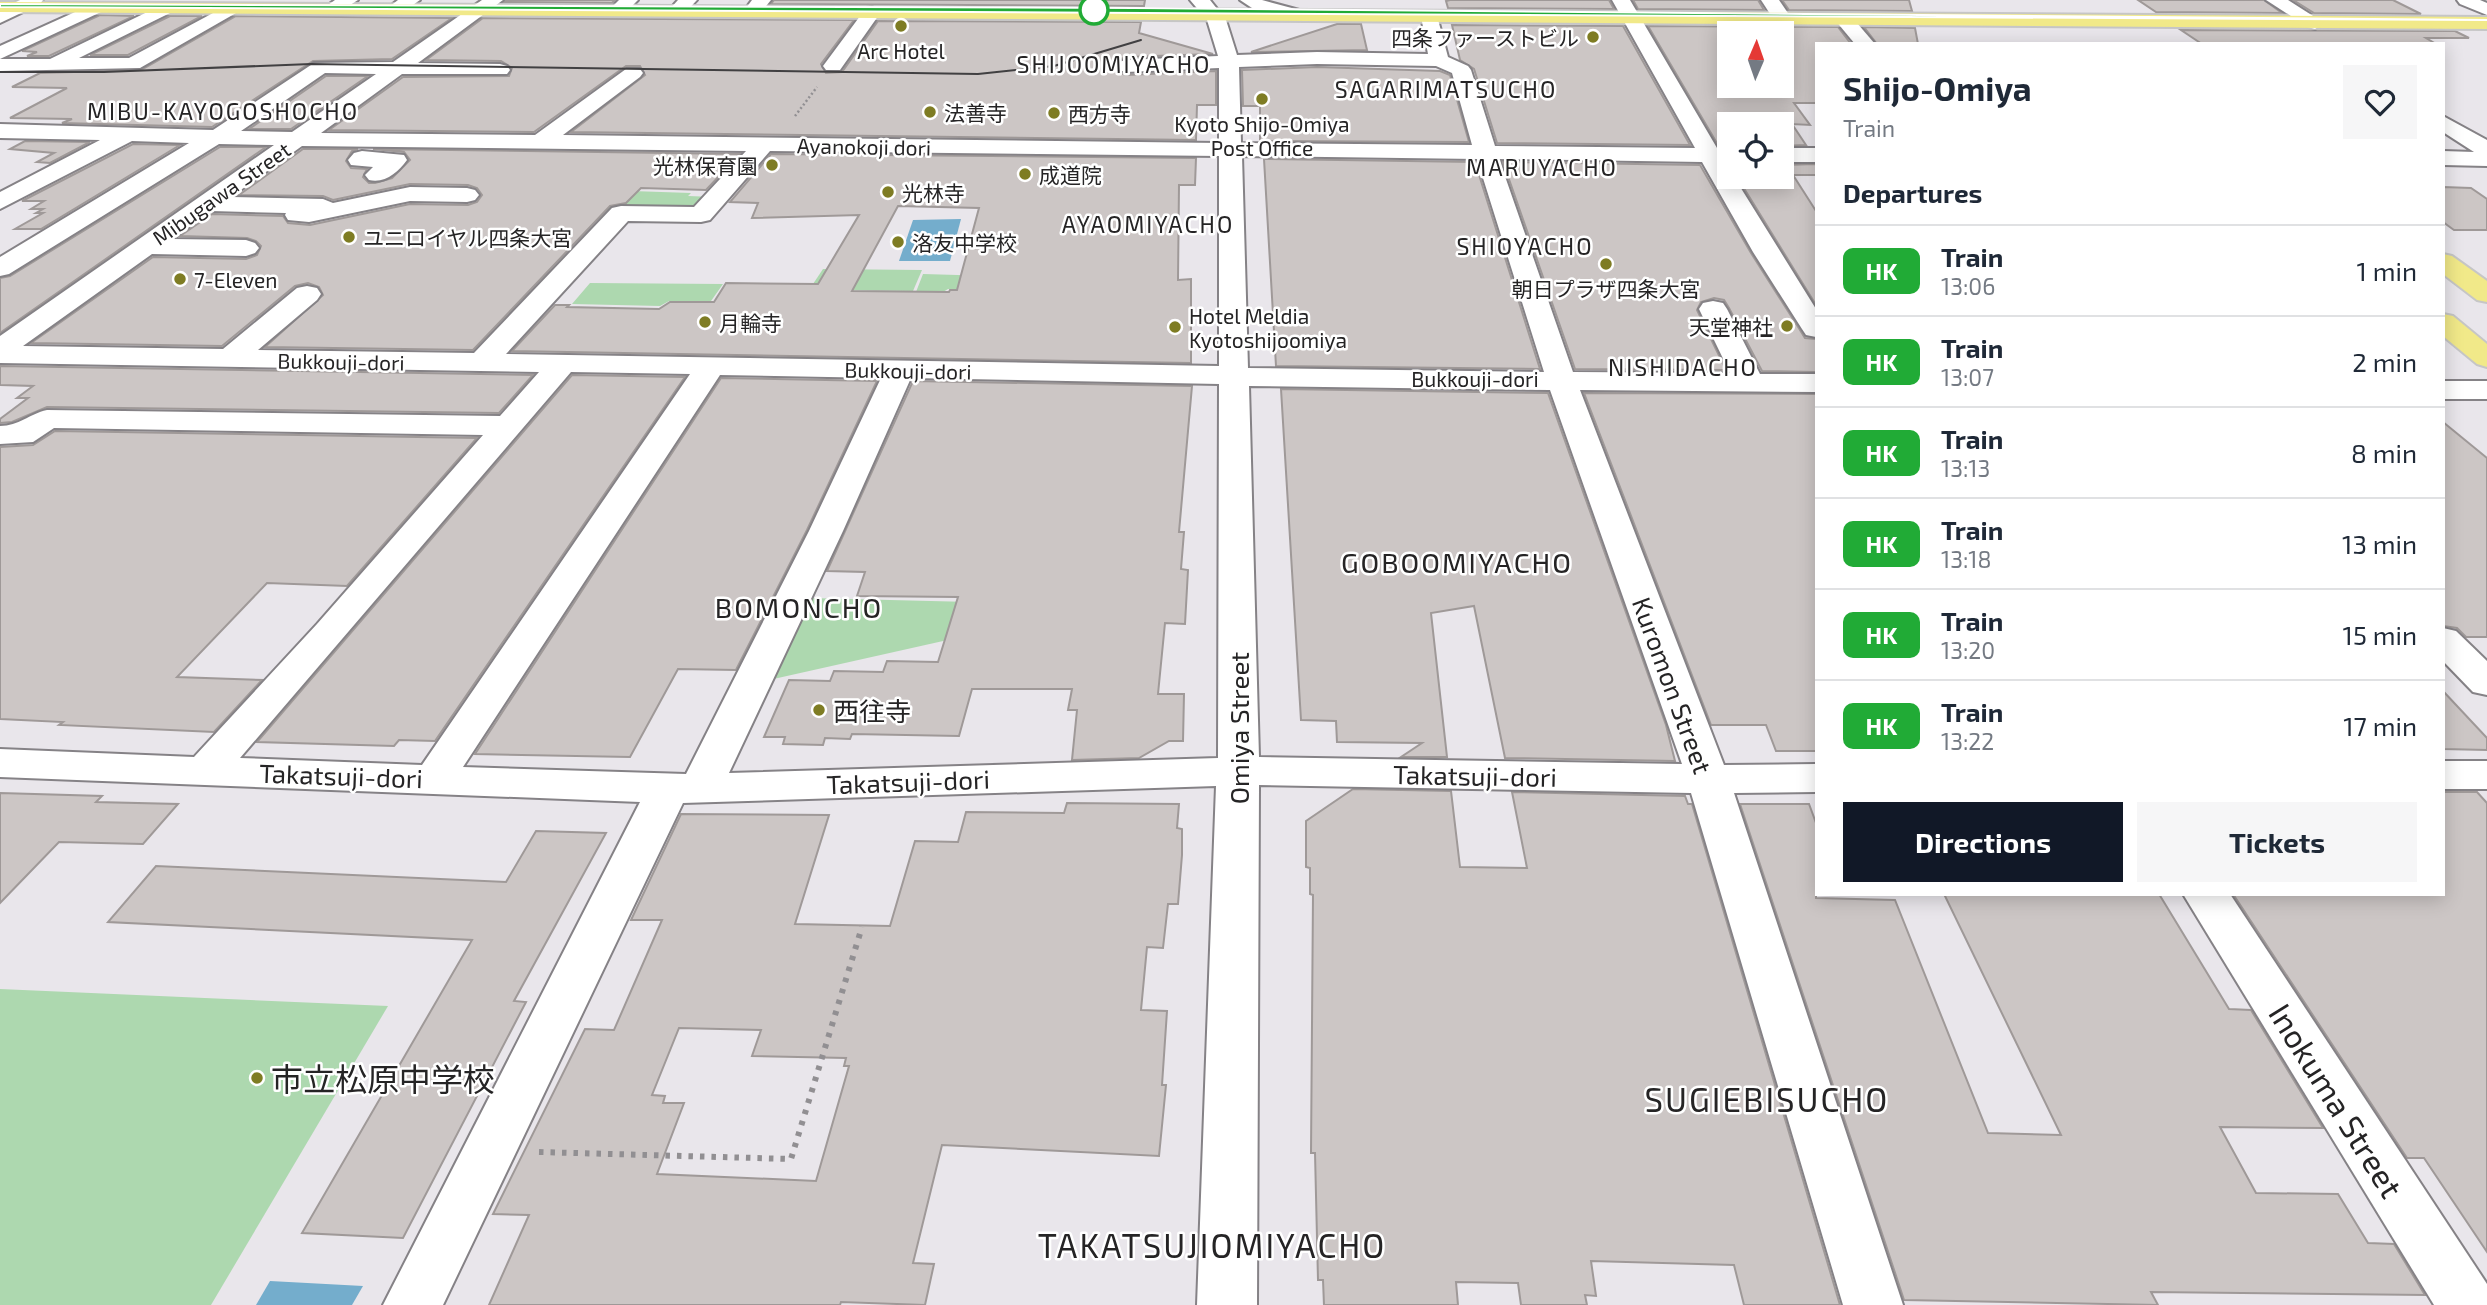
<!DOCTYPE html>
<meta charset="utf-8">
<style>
body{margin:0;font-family:"Exo 2","Noto Sans JP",sans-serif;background:#f6f6f7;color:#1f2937;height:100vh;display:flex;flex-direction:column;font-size:26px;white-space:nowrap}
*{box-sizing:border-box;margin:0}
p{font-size:23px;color:#747a83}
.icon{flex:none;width:38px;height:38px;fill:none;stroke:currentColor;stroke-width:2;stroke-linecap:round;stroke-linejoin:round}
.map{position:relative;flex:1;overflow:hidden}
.sheet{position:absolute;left:1815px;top:42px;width:630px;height:854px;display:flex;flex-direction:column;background:#fff;border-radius:0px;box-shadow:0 4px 18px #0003}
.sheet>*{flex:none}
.badge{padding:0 14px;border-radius:10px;font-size:24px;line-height:46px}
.needle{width:46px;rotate:2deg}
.tools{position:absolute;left:1717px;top:21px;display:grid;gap:14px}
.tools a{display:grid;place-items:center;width:77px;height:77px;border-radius:0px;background:#fff;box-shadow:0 4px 18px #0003;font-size:35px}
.map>.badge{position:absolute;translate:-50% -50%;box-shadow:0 0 0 4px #fff}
h2{padding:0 28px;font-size:26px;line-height:63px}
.round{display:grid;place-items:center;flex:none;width:74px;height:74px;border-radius:0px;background:#f6f6f7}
.summary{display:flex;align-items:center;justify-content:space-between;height:119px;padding:0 28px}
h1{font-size:33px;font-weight:700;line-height:52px}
.primary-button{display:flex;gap:14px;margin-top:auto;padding:14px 28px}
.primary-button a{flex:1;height:80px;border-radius:0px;background:#111827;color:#fff;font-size:28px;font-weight:700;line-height:80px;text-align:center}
.primary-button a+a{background:#f6f6f7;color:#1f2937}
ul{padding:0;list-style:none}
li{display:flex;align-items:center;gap:21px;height:91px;padding:0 28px;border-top:2px solid #e0e1e3}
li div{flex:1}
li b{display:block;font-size:26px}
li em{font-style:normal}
li .badge{min-width:77px;font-weight:700;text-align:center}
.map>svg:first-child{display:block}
</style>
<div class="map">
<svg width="2487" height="1305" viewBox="0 0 2487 1305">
<rect width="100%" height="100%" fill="#e9e6eb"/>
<g fill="#add8af">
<path d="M602,190L691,193L688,196L714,197L700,213L552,209Z"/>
<path d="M823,269L922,270L913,291L834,290L813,284Z"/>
<path d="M923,274L992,276L1003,290L948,289L943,292H916Z"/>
<path d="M590,283L723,284L711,301H669L660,306L572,304Z"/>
<path d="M809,598L971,602L961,637L769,680Z"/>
<path d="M0,989L388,1006L211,1305H0Z"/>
</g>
<g fill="#74adcc">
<path d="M961,219L950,261H899L913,220Z"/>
<path d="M270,1281L363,1286L352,1305H256Z"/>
</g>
<g fill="#ccc6c5" stroke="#9f9998" stroke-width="2" fill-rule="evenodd">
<path d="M506,0H615L612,3L504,2Z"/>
<path d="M774,0H1145L1144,6L771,4Z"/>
<path d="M1450,0H1609L1614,9L1448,8L1446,1Z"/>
<path d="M1633,0H1758L1764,10L1638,9Z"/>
<path d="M1782,0H1909L1912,11L1789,10Z"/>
<path d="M2138,0H2264L2282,13L2156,12Z"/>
<path d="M2293,0H2393L2421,14L2314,13Z"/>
<path d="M100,15L134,16L49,56H27L37,52L22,51Z"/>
<path d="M170,16H202L128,55H90Z"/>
<path d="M236,16L452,18L392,59L313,61L212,127L62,123L72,119L10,118L67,88L12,87L40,73L141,70Z"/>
<path d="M483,18L854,20L821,64L826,73L842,72L878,21L1141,22L1139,33L1213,54L1125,57L1114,64L1117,72L1126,75L1216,71V105H1197L1196,140L571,132L645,75L640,66H626L534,132L329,130L403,77L509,76L512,68L501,61L426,60Z"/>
<path d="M1337,24H1361L1367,50L1251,52Z"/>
<path d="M1452,25L1623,26L1690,145L1497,143L1474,69L1460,60Z"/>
<path d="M1648,26L1838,27L1851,44H1816V103H1794L1810,125L1792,124L1806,145L1782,146V124H1729V145H1718ZM1729,33H1782V86H1729Z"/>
<path d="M1864,27L1915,28L1918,44H1877Z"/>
<path d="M2181,30L2455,31L2469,38H2426L2436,44H2202Z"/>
<path d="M1317,67L1440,71L1450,75L1469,142L1260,141V106H1243L1242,70Z"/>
<path d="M326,76H368L291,129H249Z"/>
<path d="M25,141L90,142L50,163L37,162L54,153L10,149Z"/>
<path d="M133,144L180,145L41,229H15L43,213H36L43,209H31L44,201H22Z"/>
<path d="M220,147H266L0,333V278L10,276Z"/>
<path d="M303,149H358L352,151L346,161L351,168L367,169L363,177L369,183H375L392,178L410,160L404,152L373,149L740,154L706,190L641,188L626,203L610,206L473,350L265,347L323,295L319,287L308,283L295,286L222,346L31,343L153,257L246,259L257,255L261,246L256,241L247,238L180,236L212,214L283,216L288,223L310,225L410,204L468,205L477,202L482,195L477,188L468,185L410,184L333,200L323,196L239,195Z"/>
<path d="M771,154L1196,158L1195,185H1179L1178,280L1191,279V363L512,351L555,305H569L567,307L659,309L670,302H714L726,283L818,284L859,215L752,218L758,203L730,202ZM898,206L979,208L957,290H950L949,292L852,291Z"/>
<path d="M1264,159L1475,162L1540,369L1276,366Z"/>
<path d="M1503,162L1700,165L1751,253L1800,330L1805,338L1816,339V372L1762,371L1729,308L1724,300L1714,298L1701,302L1697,310L1726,370L1575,369Z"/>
<path d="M1782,165L1816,164V175H1793L1816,211V305L1737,177H1782Z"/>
<path d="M2443,187L2471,188L2487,199V230H2454L2443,222Z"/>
<path d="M0,366L533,375L499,413L47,407L12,422L0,423V419L28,398H17L33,386L0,385Z"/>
<path d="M572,375L685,377L435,741L399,740L394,746L257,742Z"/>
<path d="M721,378L877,381L807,530L736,670L678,669L630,757L475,754Z"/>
<path d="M913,381L1192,386L1179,532H1184L1181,569L1188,570L1185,624L1165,623L1158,694H1184L1183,741H1169L1139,758L1072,760L1077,710H1068L1072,689H972L959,736L852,734L850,739L825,738L823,745L783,744L785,737H764L789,680L830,681L834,671L883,672L887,661L938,662L958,597L857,596L865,572L827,571Z"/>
<path d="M1281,389L1548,393L1666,725L1675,761L1505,758L1474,606L1431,613L1447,757H1401L1422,743L1337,742L1336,721L1301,720Z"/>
<path d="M1584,393L1816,394V751H1776L1766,725H1711Z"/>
<path d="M2443,422L2487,458V637H2466L2457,628L2443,626Z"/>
<path d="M55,431L477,438L347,586L267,583L177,677L262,680L214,732L59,725L63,722L0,719V447L33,445Z"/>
<path d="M2443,691L2487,738V750L2443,749Z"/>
<path d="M1353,789L1451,791L1460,867L1527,868L1512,792L1685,796L1688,804H1692L1840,1305H1744L1734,1265L1591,1261L1596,1296L1585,1295L1587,1305H1521L1518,1283L1456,1282L1458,1305H1324L1323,1280H1318L1315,1153H1311L1313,895L1310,894V868L1306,867V821Z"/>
<path d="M2443,792H2477L2487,803V1252L2424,1158H2407L2233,894H2443Z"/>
<path d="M0,793L102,796L96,802L178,804L143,844L59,842L0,903Z"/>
<path d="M1067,803L1179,804L1177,828L1182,829V855L1178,904H1168L1163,948L1147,947L1141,1010L1167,1011L1162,1085H1166L1159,1156L942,1145L913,1263L934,1264L925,1305L841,1302L840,1305H489L529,1215L493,1214L585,1029L614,1030L662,920H631L681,814L829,815L795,924L890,926L915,841L958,842L966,812L1064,813ZM679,1028L761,1030L752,1056L846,1058L844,1066H849L816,1181L657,1174L684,1103H663L665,1096L652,1095Z"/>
<path d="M1740,804H1809L1816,823V898L1895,900L1988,1133L2061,1135L1944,894H2159L2229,1009L2251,1010L2323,1128L2220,1127L2256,1193L2338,1194L2368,1243L2394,1244L2425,1295L2151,1292L2158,1305L1904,1300Z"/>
<path d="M536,831L606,833L514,1001L526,1002L403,1238L302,1233L472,940L108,922L156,866L506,882Z"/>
</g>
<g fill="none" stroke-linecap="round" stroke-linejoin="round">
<g stroke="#858286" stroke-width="4">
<g id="minor">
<path d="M20,0H43L40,4L0,23V10Z"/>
<path d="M335,0H358L336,14H324L321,10Z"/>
<path d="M398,0H420L400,14H388L385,10Z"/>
<path d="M482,0H503L418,63L500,64L507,66L510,70L507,74H402L321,133L535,135L626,69H640L643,73L640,77L563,135L1219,143V68L1126,72L1119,70L1116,66L1119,62L1126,60L1218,56L1207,20L1190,0H1210L1226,20L1237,55L1317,52L1428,54L1421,16L1424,12H1436L1448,57L1468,66L1471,70L1495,146L1695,148L1612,0H1630L1717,148H1729V162H1726L1729,177H1734L1816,309V337L1806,335L1802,329L1753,252L1702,162L1499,159L1573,372L1730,373L1699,309L1703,303L1713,301L1723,303L1727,309L1760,374H1816V392L1580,390L1724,765L1816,764V792L1734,793L1903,1305H1843L1691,793L1259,785L1257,1305H1197L1216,786L683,803L443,1305H383L640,802L0,777V749L194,757L317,624L483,435L54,428L33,442L0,444V426C19,426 29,414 47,410L500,416L539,372L0,363V336L274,145L219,144L9,274L0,276V257L189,143L132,141L0,209V192L100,140L0,138V124L213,130L314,63L393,62ZM1317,64L1436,66L1452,73L1472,145L1241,143L1239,67ZM325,73L376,74L292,132L241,131ZM302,146L746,151L694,207L621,206L612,208L474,353L258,350L317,300L321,294L317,288L307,286L297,288L223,349L23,346L152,254L246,256L255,253L259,248L255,243L246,240L172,239L211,211L286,213L285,215L288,220L309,222L410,201L467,202L475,200L479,195L475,190L467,188L410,187L333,203L323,199L231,197ZM770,151L1219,156V366L506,354L628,221L701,222L710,220ZM1242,156L1477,159L1544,372L1248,368ZM571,372L690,374L422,765L240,758ZM720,375L881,378L809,531L686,774L463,767ZM911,378L1219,384L1218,758L729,773L843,531ZM1249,386L1550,390L1682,764L1259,757Z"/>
<path d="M619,0H638L623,15H611L608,11Z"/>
<path d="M678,0H697L683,15H671L668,11Z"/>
<path d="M752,0H771L758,16L752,17L743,12Z"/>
<path d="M1240,0H1262L1303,11L1306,15L1297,20L1258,12Z"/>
<path d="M1761,0H1779L1792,19L1790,23H1776Z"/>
<path d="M2266,0H2288L2324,23L2315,29L2308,27Z"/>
<path d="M2457,0H2480L2487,3V15L2460,4Z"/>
<path d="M95,3L104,8L101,12L0,59V46Z"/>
<path d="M166,3L175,8L172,12L79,58H129L228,5H240L243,9L140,68L0,71V59H50Z"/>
<path d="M872,7L881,12L840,70H826L823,66L826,62L866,8Z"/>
<path d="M1844,14L1851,16L1875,44H1855L1835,20Z"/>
<path d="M2443,116L2487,140V166L2443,165V151L2474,152L2443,132Z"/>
<rect x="1782" y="148" width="34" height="14"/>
<path d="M362,151L404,155L407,160C398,172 385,184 369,180L365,175L373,167L351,165L348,160L354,153Z"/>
<rect x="2443" y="381" width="44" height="18"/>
<path d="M2443,628L2456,631L2487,661V695L2473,692L2443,661Z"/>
<rect x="2443" y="761" width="44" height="28"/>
<path d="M2183,894H2230L2487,1284V1305H2434Z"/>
</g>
</g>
<g stroke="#c6c6c6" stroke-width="4">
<g id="major">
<path d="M0,2L2487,17V29L0,12Z"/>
<path d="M2443,254L2452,256L2487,281V302L2477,300L2443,274Z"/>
<path d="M2443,314L2453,316L2487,344V367L2477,364L2443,336Z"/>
</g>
</g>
<path stroke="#918f92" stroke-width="2.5" stroke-dasharray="2 2.5" stroke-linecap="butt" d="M795,116L817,87"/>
<path stroke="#918f92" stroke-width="6" stroke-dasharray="4.5 7" stroke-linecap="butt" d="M539,1152L791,1159L862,927"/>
<use href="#minor" fill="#fff" fill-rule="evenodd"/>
<use href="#major" fill="#f1e989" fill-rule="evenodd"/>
<path stroke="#414042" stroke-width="2" d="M0,72H104L311,64L978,74L1054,66L1141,40"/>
</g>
<path fill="#21ab36" stroke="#fff" stroke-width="2" d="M0,4L1135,8L2487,20L0,7Z"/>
<circle fill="#fff" stroke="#21ab36" stroke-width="3.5" cx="1094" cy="10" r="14"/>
<g fill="#7e7c23" stroke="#fff" stroke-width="2.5">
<circle cx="901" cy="26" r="7"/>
<circle cx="1593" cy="37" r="7"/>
<circle cx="1262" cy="99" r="7"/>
<circle cx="930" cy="112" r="7"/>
<circle cx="1054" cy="113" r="7"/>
<circle cx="772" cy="165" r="7"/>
<circle cx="1025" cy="174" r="7"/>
<circle cx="888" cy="192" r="7"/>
<circle cx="349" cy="237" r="7"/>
<circle cx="898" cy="242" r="7"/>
<circle cx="1606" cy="264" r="7"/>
<circle cx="180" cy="279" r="7"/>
<circle cx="705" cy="322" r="7"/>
<circle cx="1787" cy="326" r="7"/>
<circle cx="1175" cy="327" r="7"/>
<circle cx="819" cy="710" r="7"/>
<circle cx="257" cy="1078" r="7"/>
</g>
<g text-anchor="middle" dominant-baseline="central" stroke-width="5" stroke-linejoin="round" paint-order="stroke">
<g font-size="21" fill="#252425" stroke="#fff" text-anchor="start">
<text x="1579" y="37" text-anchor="end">四条ファーストビル</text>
<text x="901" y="50" text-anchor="middle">Arc Hotel</text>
<text x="944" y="112">法善寺</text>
<text x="1068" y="113">西方寺</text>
<text x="1262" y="123" text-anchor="middle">Kyoto Shijo-Omiya<tspan x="1262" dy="24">Post Office</tspan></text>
<text x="758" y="165" text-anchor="end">光林保育園</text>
<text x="1039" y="174">成道院</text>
<text x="902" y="192">光林寺</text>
<text x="363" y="237">ユニロイヤル四条大宮</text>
<text x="912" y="242">洛友中学校</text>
<text x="194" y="279">7-Eleven</text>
<text x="1606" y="288" text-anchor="middle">朝日プラザ四条大宮</text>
<text x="1189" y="315">Hotel Meldia<tspan x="1189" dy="24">Kyotoshijoomiya</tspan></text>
<text x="719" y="322">月輪寺</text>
<text x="1773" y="326" text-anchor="end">天堂神社</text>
</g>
<g font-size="21" fill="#252425" stroke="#fff">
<text transform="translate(864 146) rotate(1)">Ayanokoji dori</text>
<text transform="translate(221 193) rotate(-35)">Mibugawa Street</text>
<text transform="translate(341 361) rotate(1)">Bukkouji-dori</text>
<text transform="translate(908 370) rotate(1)">Bukkouji-dori</text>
<text x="1475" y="378">Bukkouji-dori</text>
</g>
<g font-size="23" letter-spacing="2" fill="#252425" stroke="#fff">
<text x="1114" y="64">SHIJOOMIYACHO</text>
<text x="1446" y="89">SAGARIMATSUCHO</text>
<text x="223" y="111">MIBU-KAYOGOSHOCHO</text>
<text x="1542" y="167">MARUYACHO</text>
<text x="1148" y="224">AYAOMIYACHO</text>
<text x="1525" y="246">SHIOYACHO</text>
<text x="1683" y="367">NISHIDACHO</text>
</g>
<g font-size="26" fill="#252425" stroke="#fff">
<text transform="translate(1673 685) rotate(70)">Kuromon Street</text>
<text transform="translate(1238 728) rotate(-90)">Omiya Street</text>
<text transform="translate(341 775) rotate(2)">Takatsuji-dori</text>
<text transform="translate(1475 775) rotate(1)">Takatsuji-dori</text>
<text transform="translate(908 781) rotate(-2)">Takatsuji-dori</text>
</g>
<g font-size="26" fill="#252425" stroke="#fff" text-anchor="start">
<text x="833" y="710">西往寺</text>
</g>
<g font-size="28" letter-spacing="2" fill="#252425" stroke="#fff">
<text x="1457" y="562">GOBOOMIYACHO</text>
<text x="799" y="607">BOMONCHO</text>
</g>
<g font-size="32" fill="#252425" stroke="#fff" text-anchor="start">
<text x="271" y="1078">市立松原中学校</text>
</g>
<g font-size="32" fill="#252425" stroke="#fff">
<text transform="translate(2337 1100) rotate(58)">Inokuma Street</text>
</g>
<g font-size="33" letter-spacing="2" fill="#252425" stroke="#fff">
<text x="1767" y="1099">SUGIEBISUCHO</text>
<text x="1212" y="1245">TAKATSUJIOMIYACHO</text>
</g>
</g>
</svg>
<div class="tools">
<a><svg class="needle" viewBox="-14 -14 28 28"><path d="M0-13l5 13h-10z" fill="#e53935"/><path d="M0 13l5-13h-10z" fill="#747a83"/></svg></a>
<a><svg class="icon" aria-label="locate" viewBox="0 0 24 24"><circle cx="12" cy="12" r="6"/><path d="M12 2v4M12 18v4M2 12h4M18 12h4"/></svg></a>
</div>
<section class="sheet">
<div class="summary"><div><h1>Shijo-Omiya</h1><p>Train</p></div><a class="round"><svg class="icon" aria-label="heart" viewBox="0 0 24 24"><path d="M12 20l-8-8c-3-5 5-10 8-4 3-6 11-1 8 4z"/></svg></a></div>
<h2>Departures</h2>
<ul>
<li><span class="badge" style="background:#21ab36;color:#fff">HK</span><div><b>Train</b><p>13:06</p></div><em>1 min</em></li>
<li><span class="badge" style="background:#21ab36;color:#fff">HK</span><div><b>Train</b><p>13:07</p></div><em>2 min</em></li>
<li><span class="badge" style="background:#21ab36;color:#fff">HK</span><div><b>Train</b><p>13:13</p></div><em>8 min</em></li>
<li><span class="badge" style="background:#21ab36;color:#fff">HK</span><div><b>Train</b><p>13:18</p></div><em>13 min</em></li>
<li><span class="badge" style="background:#21ab36;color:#fff">HK</span><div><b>Train</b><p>13:20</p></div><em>15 min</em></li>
<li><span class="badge" style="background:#21ab36;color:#fff">HK</span><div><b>Train</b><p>13:22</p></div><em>17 min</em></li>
</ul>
<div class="primary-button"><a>Directions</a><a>Tickets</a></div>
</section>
</div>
